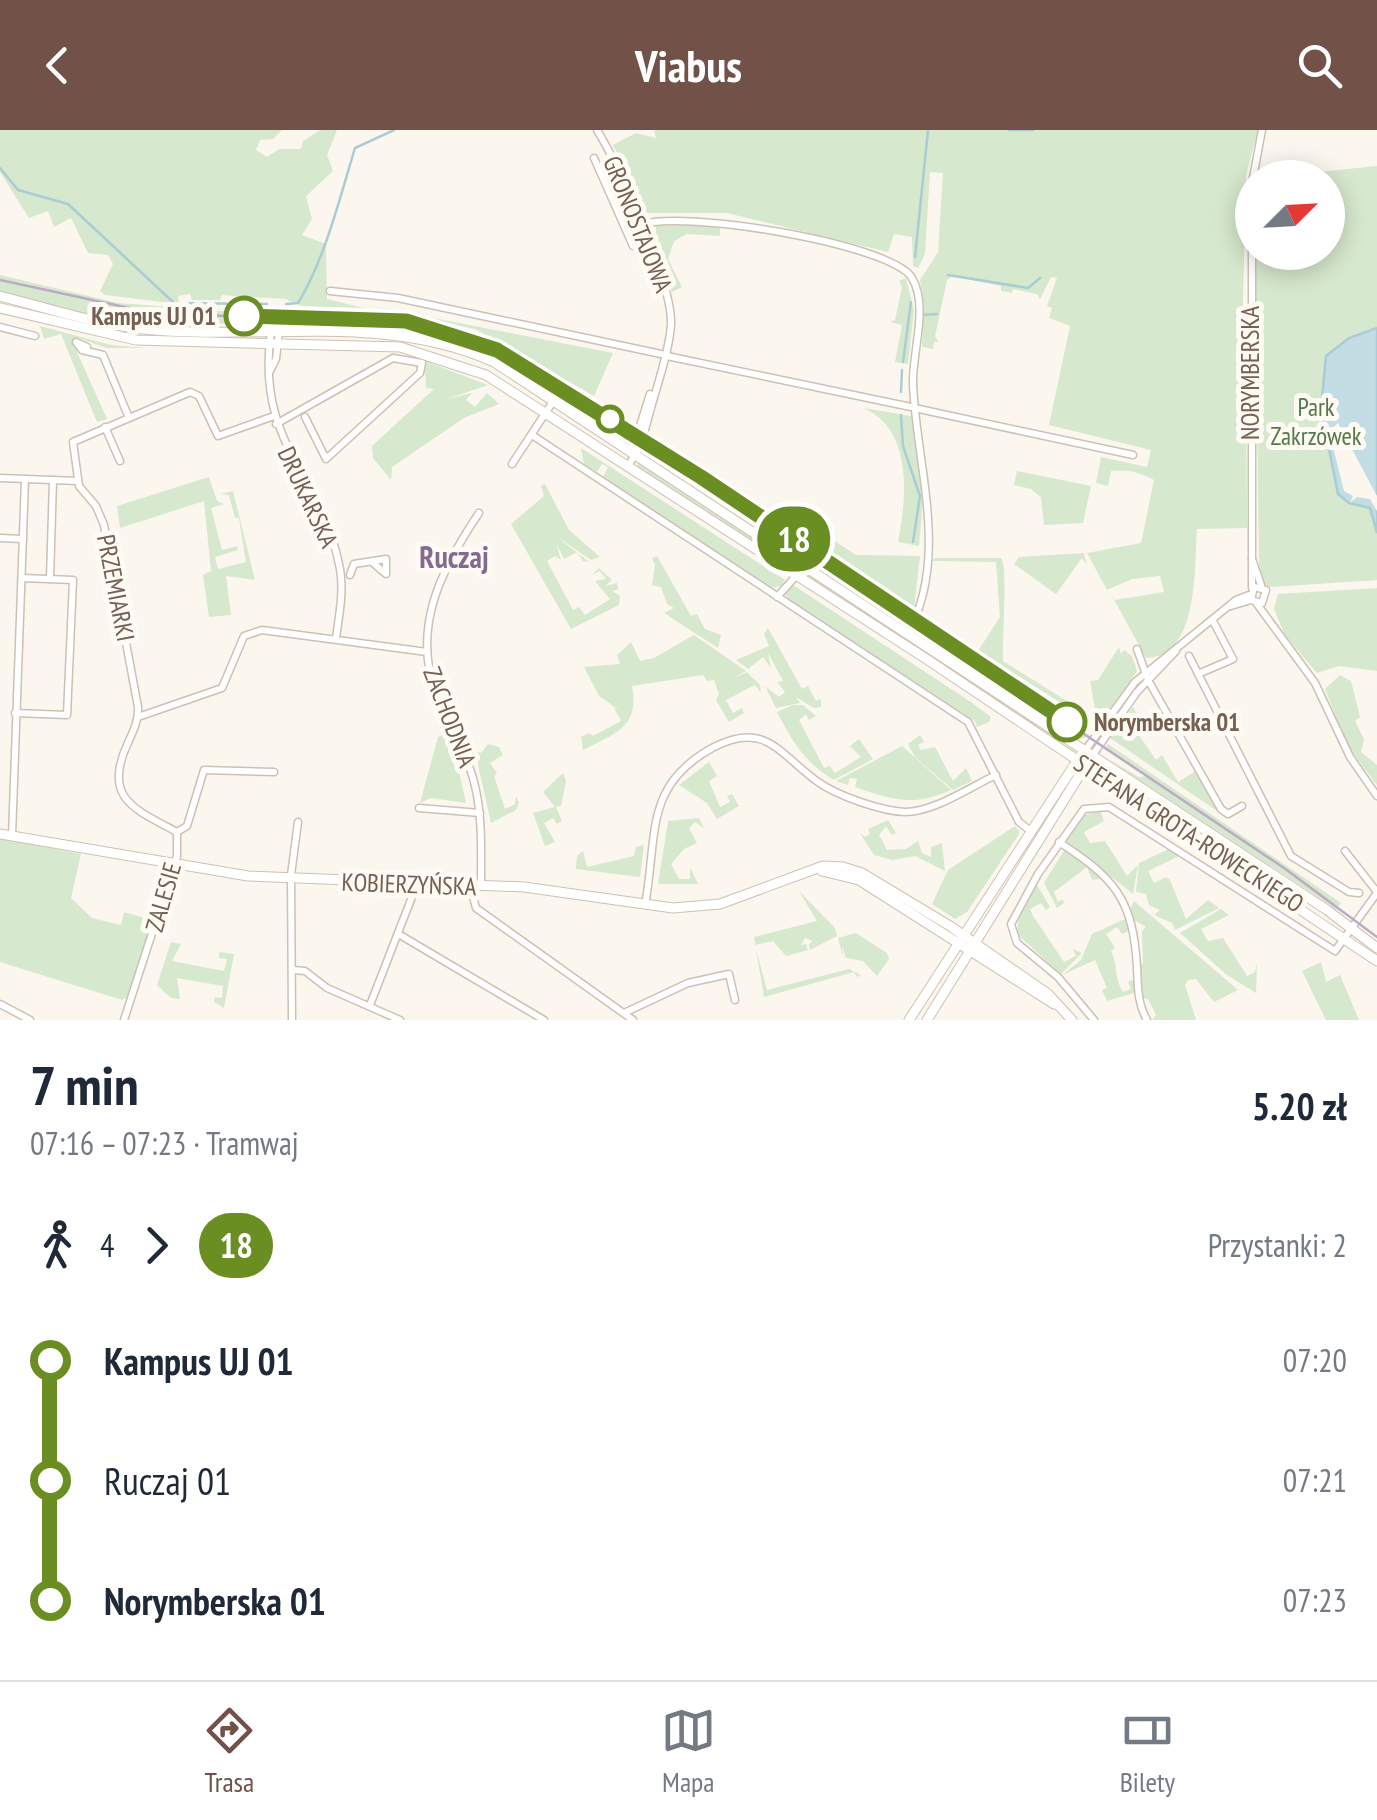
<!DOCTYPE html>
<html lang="pl">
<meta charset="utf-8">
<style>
body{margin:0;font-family:"PT Sans Narrow",sans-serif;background:#f6f6f7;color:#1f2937;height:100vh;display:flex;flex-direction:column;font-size:38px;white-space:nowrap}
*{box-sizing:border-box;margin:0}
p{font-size:32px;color:#747a83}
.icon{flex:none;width:55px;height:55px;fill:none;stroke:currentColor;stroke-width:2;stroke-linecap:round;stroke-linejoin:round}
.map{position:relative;height:890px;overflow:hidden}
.drawer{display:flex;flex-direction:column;background:#fff;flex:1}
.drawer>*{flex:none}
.badge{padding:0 20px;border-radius:32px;font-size:35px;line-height:65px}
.needle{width:65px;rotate:66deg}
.tools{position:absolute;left:1235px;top:30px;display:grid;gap:20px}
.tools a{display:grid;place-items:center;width:110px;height:110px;border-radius:50%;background:#fff;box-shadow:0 5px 25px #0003;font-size:50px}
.map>.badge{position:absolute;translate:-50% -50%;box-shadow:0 0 0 5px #fff}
.legs{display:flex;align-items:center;gap:15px;height:110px;padding:0 30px;font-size:32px}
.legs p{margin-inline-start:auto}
.overview{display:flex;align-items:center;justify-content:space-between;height:170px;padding:0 30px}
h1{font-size:55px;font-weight:800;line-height:75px}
ul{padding:0 30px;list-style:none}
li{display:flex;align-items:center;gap:35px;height:120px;font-size:38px}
li i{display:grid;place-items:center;width:15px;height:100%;margin:0 12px;background:currentColor}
li i::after{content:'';width:25px;height:25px;margin:-12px;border:8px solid;border-radius:50%;background:#fff}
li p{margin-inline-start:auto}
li:first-child i{background:linear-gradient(#0000 50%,currentColor 0)}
li:last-child i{background:linear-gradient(currentColor 50%,#0000 0)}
header{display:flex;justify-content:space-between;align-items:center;height:130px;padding:0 30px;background:#725149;color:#fff;font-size:45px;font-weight:800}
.menu{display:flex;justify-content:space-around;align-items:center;height:140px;border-top:2px solid #e0e1e3;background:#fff;font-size:28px;color:#747a83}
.menu a{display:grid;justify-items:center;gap:5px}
.menu .on{color:#725149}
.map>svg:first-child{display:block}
</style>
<header><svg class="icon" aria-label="back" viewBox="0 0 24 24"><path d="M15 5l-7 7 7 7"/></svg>Viabus<svg class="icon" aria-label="search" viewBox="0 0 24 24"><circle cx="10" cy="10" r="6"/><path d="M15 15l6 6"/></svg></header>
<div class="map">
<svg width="1377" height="890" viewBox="0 0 1377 890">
<rect width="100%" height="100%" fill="#fbf7ee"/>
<g fill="#d6e8cd">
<path d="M0,0H282L273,9L260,10L256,20L267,27L279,19H301L303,11L320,0H337L327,25L333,41L306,66L312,89L302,105L326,114L327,169L364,178L302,176L285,169L222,165L220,170H192L190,164L178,166L179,174L105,165L100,161L113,134L108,125L88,123L71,88L54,97L48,81L29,88L0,42Z"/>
<path d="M654,0H1258L1246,45L1241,259L1246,260L1247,398L1197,399C1194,435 1200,527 1146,528L1111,464L1115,470L1164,462L1160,446L1132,449L1107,460L1087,423L1141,413L1154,350C1140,342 1127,339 1111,341L1108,356L1096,353L1101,327L1147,337L1151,320L1049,295L1070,196L1049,188L1052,178L1047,176L1057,148L1051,147L1040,169L1037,164L1013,159L1012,163L1001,161V156L953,146L947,150L935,206L938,212H934L933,219L922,217L924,174L920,150L938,122L943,43L930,42L925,124L918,138L913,136L912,107L894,104L888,122L727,83H647L613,15L636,3L656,8Z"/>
<path d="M1377,36V450L1269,457L1262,453L1259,438L1255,123L1328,122V48L1268,47Z"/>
<path d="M691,95L720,98V106L687,104L674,111L668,129L682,157L672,162L656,118V96Z"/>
<path d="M0,145L118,173L261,184L265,191L259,196C222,190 190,198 152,196C101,192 50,175 0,162Z"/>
<path d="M906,148L914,181L908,234L895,232L902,195L890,192L895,190L902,157L899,151Z"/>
<path d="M367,175L613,223L594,266L475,199Z"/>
<path d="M288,181C367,182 442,183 513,222C556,245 587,272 626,297L618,303L595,285L574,277C475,213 418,196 300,194L334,192V186Z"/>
<path d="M40,196L111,215L145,218H107L78,208L72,211L107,289L97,292L61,204L44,209Z"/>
<path d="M425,231L488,255L447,269L472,263L466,270L475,277L487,263L499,274L464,288L392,337L391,350L373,328L372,316L434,259L426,258Z"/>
<path d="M863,278L911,286L923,370L919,416L898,412C907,368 913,298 863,278Z"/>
<path d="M649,307L911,482V490L897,492C813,437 732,376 647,321L644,317L685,341L686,336L647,311Z"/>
<path d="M581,318L785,450L781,456L771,458L619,359L603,347L608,337L602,334L597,342L584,334Z"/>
<path d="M638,331L948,533L1066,616L637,337Z"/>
<path d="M1017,341L1091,356L1083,393L1044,395L1041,367L1031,359L1014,355Z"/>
<path d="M209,347L217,371L224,374L211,378L222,420L237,416L238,420L215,427L218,439L246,432L239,388H235L229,365L221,364L233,361L255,450L226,446L231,485L209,487L203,445L211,441L204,371L120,398L117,376Z"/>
<path d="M545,354L569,400L600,427L591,430L556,406L589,432L583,431L577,422L564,429L556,413L561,430L555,426L547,431L573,480L579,477L585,485L610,469L595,451L606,449L600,441L592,445L599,438L612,450L605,456L617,453L618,459L612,461L620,466L619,475L571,499L511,394L544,366L541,356Z"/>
<path d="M830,408L856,425L920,426L914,478L824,417Z"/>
<path d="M1084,423L1087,435L1082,428L1056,464L1014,434L1019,427Z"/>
<path d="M657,426L691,486L697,484L705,499L721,505L718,518L664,483L674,478L667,474L661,457L652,455L655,435L652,428Z"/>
<path d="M935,428H1001C1008,436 1002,510 1003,531L1070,573L1068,577L978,521L1000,487L996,432L931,431Z"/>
<path d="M790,453L971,572L991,587L989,592L977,597L975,591L789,470L784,463Z"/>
<path d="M1377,458V541L1339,536L1317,543L1285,505L1274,479L1278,464Z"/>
<path d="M921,489L1087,604L1086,607L1077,610L1039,582L1009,568L920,503L917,493Z"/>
<path d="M768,498L802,559L808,556L816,571L821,569V577L814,578L796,567L800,573L776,578L765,556L779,567L785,562L777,552L783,551L768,523L771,538L763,527L748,539L736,530L769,516L764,504Z"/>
<path d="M694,505L746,541L731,549L747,542L760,555L761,563L755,555L726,570L733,583L742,578L744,583L729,592L716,570L719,564L714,550L707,551L703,545L632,556C640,597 616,603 583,620L581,607L589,603L593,606L621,591L614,578L619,580L599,566L584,537L620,534L617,525L631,512L640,531L654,528Z"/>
<path d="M1119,517L1121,524L1124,520L1132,526L1137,541L1098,595L1090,551L1098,550Z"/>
<path d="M1340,545L1351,551L1360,587L1355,591L1364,609L1361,622L1377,635V655L1349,618L1325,559Z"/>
<path d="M793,575H803L816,586L809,590L806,584L799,590L824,638L830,636L835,643L861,627L850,616L859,609L873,629L834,650C805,633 792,611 777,582Z"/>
<path d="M1133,577L1141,592L1134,598L1156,630L1162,625L1178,652L1196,641L1220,683L1110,608Z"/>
<path d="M443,605L459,642L466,673L431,668L420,673L438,607Z"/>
<path d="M920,605L924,612L918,615L921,620L935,617L953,651L966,638L972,651L953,660L915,627L908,614Z"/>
<path d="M488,614L499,617L503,625L490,633L497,643L494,646L505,679L515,674L516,666L519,673L516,680L491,693L475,621L481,623Z"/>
<path d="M1108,614L1341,773L1337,779L1342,783L1108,629L1139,647L1147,646L1106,617Z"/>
<path d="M902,616L951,660C914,677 892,670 855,657L857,649L850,648L848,655L836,651Z"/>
<path d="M709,632L717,646L709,651L720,677L730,672L727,666L732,664L739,676L717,689L707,673L679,655Z"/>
<path d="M563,643L566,651L561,676L556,677L562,691L557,694L553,688L544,693L555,712L545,716L533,683L555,677L543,662Z"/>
<path d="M1100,680L1104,691L1084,702L1090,713L1105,711L1127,746L1138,735L1133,764L1066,711L1082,686Z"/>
<path d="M699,688L704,698L695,692L689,698L697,713L684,719L671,734L679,749H690V737L698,754H658L668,691Z"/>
<path d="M888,690L896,703L892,705L886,696L879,705L887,720L906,719L918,711L922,723L931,727V717L942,713L945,741L915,726L893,730L874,725L860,703L865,707L870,704L868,699Z"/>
<path d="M1015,696L1020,702L1017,707L967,782L955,789L932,774L948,740Z"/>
<path d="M0,708L81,724L71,768L92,788L121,795L124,782L152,790L128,867L122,870L0,832Z"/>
<path d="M644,715L640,747L576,739L577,726L583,721L587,737L634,726L636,717Z"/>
<path d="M1065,719L1106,748L1092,750L1087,737L1054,762L1058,772L1062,769L1064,773L1057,778L1044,753Z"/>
<path d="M1169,719L1179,726L1148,741L1154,753L1166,747L1170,750L1186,789L1208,770L1219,778L1175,800L1172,793L1154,785L1160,780L1149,775L1146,764L1136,762L1139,733Z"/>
<path d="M1037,755L1050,777L1046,780L1041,773L1030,779L1033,786L1064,832L1076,826L1073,819L1082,823L1061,844L1017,804L1019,785Z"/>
<path d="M799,761L835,798L837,806L810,820L809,814L813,811L805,808L801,815L806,814L808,820L786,826L773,811L755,815L767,860L849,839L861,845L857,847L854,842L764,867L754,807L817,791Z"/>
<path d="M1134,771L1238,860L1214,872L1196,849L1188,850L1185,855L1196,890H1152L1156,885L1148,869L1141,868L1139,834H1143L1142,801L1146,797L1134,790L1130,779Z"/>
<path d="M1221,779L1229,785L1201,799L1208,811L1223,808L1247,846L1255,842L1257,834L1256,863L1227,845L1180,803Z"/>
<path d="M1127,788L1131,800L1122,804L1117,797L1106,804L1115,818L1111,821C1119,838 1113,845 1123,862L1131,859L1128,852L1134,849V863L1107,871L1102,860L1107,858L1095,830L1062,845L1081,830L1092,804Z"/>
<path d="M856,803L887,823L889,829L877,846L863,831L846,828L842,816L843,828L838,808Z"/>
<path d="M171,812L181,814L172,831L224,841L227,829L219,828V822L234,824L224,878L214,872L215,867L222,868L223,856L177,848L180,869L171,868L157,855Z"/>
<path d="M1321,832L1326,852L1340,845L1359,890H1326L1302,841Z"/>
</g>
<path fill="#c3dde4" stroke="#aaccd4" stroke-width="2.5" d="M1377,198V403L1370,378L1349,373L1338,364L1321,279L1326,226L1349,208Z"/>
<path fill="#fbf7ee" d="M1338,293L1377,366V381L1370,369L1357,367L1350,373L1353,366L1344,361L1329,301Z"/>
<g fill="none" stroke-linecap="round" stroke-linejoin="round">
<g stroke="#aaccd4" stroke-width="2.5">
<path d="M1009,0H1033"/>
<path d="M0,38L18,60L68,74L174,173L267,174"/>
<path d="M915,127L928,0"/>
<path d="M948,145L1028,158L1040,148"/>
<path d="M286,174L298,173C325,129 340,67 355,18L394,0"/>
<path d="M923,185L937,184"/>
<path d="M903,232L911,172"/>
<path d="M901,262L902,240"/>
<path d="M901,285L903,316L920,366L913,412"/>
</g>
<g stroke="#cdc0b4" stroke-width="9">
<g id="street">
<path d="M597,0C620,37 673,154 671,195C669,222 658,252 651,278C645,298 642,319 628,335"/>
<path d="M594,28L633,116"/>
<path d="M1253,48L1262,0"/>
<path d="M641,95C680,79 893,114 912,148C929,176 912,222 913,254C916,334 950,427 908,503"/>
<path d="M330,161L398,168L661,224"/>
<path d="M0,197L35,206"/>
<path d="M271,201C255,316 322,342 340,439C344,461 339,486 336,508"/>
<path d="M87,217L76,212L82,220L103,225L129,288"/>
<path d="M667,226L911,277"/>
<path d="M269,243L276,229L279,201"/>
<path d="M919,279L1133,325"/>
<path d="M276,294L393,228L422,233L420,243L326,329L305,287"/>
<path d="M105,297L120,331"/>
<path d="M532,305L968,592L1019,692L1032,702"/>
<path d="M631,324L650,264"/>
<path d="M512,334L554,270"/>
<path d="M0,348L78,351"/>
<path d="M479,383C440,441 410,500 438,570C449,596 465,620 473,648C483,683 481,720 481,756"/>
<path d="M0,408L23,409"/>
<path d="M1252,429L1261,455"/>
<path d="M350,445L354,434L386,429V444L372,432"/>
<path d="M50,449L53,350"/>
<path d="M1252,458V57"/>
<path d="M777,467L796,446"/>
<path d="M1257,474L1315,553L1350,627L1377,666"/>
<path d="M1231,476L1251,470L1262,473L1266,460L1254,457L1251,470"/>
<path d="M1137,519L1148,550L1221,679L1228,684L1242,676"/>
<path d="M1189,526L1291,726L1349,762L1359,763"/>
<path d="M1198,544L1233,529L1213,491"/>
<path d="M15,583L67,585L73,450L22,448"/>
<path d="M138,587L222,558L244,506L262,500L427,522"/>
<path d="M1084,622L1135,552L1236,470L1249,465"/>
<path d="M1092,626L1137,562L1176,521"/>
<path d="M419,678L480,683"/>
<path d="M177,702L187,696L204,640L274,642"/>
<path d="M12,706L25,350"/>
<path d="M1059,712C1114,748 1133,768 1137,837C1138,855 1137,873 1147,890"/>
<path d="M1345,721L1377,762"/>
<path d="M470,755L476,778L633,890"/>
<path d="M645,775C658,705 643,655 714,617C766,590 780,625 818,652C838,666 881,681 905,682C934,682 970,657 996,645"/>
<path d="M400,805L544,890"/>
<path d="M293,840L305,841L327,858L400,890"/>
<path d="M0,874L30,890"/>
<path d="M370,875L417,754"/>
<path d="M624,883L688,853L729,844L735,870"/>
<path d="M124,890L177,726V702C134,679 103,668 127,615C133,602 139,590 138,577L104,395L96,376L79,356L73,312L190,262L199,266L218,306L274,286"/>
<path d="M292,890L291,745L298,692"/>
<path d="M1094,890L1058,847L1017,813L1011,794L1038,744L1084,679L1109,677L1335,821L1377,763"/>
</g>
</g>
<g stroke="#cfc0b2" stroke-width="11">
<g id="secondary">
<path d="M0,166C47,178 95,194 143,199C260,211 384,182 494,232L1327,780L1377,818"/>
<path d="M0,178L136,210L400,217L486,245L928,530L1377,831"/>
<path d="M0,704L248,746L524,757L673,778L720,774L823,736L843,737L862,743L950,796L1048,864L1072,890"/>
<path d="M822,741L859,750L1054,874"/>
<path d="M909,890L1079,628"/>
<path d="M927,890L1087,633"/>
</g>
</g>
<use href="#street" stroke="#fff" stroke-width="6"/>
<use href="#secondary" stroke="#fff" stroke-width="9"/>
<path stroke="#bbabc6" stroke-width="2.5" d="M0,150L157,184L406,191L488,216L701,347L1284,738L1377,807"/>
</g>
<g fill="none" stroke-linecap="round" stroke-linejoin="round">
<g stroke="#fff" stroke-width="22">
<path id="line-1" d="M244,186L406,191L497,220L701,347L1067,592"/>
</g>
<use href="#line-1" stroke="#6b8e23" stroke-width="15"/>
</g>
<g fill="#fff" stroke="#6b8e23" stroke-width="5">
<circle cx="244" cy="186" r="18"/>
<circle cx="610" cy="289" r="12"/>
<circle cx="1067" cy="592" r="18"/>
</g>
<g text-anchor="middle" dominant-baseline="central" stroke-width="10" stroke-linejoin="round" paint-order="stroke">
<g font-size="25" fill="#756052" stroke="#fefaf4">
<text transform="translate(638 94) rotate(68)">GRONOSTAJOWA</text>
<text transform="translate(1250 243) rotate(-90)">NORYMBERSKA</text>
<text transform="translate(308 367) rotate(65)">DRUKARSKA</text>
<text transform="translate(116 458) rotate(79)">PRZEMIARKI</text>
<text transform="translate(450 587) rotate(69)">ZACHODNIA</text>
<text transform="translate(1189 703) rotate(33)">STEFANA GROTA-ROWECKIEGO</text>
<text transform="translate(409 754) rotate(2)">KOBIERZYŃSKA</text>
<text transform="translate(163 767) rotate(-74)">ZALESIE</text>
</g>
<g font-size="25" font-weight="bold" fill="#756052" stroke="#fefaf4" text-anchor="end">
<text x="216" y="186">Kampus UJ 01</text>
<text x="1094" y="592" text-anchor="start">Norymberska 01</text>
</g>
<g font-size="25" fill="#56794b" stroke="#fefaf4">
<text x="1316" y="277">Park<tspan x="1316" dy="29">Zakrzówek</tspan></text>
</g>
<g font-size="30" font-weight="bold" fill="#856a90" stroke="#fefaf4">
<text x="454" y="426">Ruczaj</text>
</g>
</g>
</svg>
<div class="tools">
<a><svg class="needle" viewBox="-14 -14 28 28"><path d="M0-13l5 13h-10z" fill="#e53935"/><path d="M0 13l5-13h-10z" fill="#747a83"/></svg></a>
</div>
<b class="badge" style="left:794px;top:409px;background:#6b8e23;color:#fff">18</b>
</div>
<section class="drawer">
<div class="overview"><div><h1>7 min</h1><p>07:16 – 07:23 · Tramwaj</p></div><b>5.20 zł</b></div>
<div class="legs"><svg class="icon" aria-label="walk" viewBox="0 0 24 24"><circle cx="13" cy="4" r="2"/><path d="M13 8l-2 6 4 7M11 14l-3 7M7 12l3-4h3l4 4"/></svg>4<svg class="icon" aria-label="forward" viewBox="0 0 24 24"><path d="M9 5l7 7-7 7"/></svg><b class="badge" style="background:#6b8e23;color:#fff">18</b><p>Przystanki: 2</p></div>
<ul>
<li><i style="color:#6b8e23"></i><b>Kampus UJ 01</b><p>07:20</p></li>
<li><i style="color:#6b8e23"></i><span>Ruczaj 01</span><p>07:21</p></li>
<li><i style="color:#6b8e23"></i><b>Norymberska 01</b><p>07:23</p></li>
</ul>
</section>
<nav class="menu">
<a class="on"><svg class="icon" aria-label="directions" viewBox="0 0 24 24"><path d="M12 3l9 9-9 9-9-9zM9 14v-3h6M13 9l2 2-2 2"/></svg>Trasa</a>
<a><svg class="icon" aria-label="map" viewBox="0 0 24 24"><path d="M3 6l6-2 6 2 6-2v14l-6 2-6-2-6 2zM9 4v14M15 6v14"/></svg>Mapa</a>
<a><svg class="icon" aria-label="tickets" viewBox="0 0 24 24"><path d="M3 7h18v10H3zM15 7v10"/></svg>Bilety</a>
</nav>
